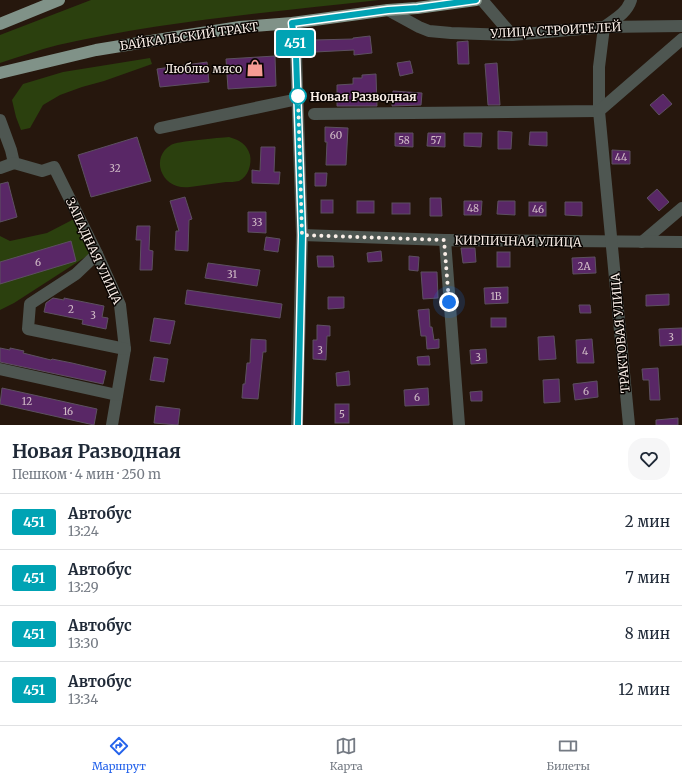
<!DOCTYPE html>
<html lang="ru">
<meta charset="utf-8">
<style>
body{margin:0;font-family:Merriweather,serif;background:#f6f6f7;color:#1f2937;height:100vh;display:flex;flex-direction:column;font-size:15px;white-space:nowrap}
*{box-sizing:border-box;margin:0}
p{font-size:13px;color:#747a83}
.icon{flex:none;width:22px;height:22px;fill:none;stroke:currentColor;stroke-width:2;stroke-linecap:round;stroke-linejoin:round}
.map{position:relative;height:425px;overflow:hidden}
.drawer{display:flex;flex-direction:column;background:#fff;flex:1}
.drawer>*{flex:none}
.badge{padding:0 8px;border-radius:3px;font-size:14px;line-height:26px}
.you{position:absolute;width:20px;height:20px;margin:-10px;border:3px solid #fff;border-radius:50%;background:#1a73e8;box-shadow:0 0 0 6px #1a73e833}
.map>.badge{position:absolute;translate:-50% -50%;box-shadow:0 0 0 2px #fff}
.round{display:grid;place-items:center;flex:none;width:42px;height:42px;border-radius:16px;background:#f6f6f7}
.head{display:flex;align-items:center;justify-content:space-between;height:68px;padding:0 12px}
h1{font-size:19px;font-weight:700;line-height:30px}
ul{padding:0;list-style:none}
li{display:flex;align-items:center;gap:12px;height:56px;padding:0 12px;border-top:1px solid #e0e1e3}
li div{flex:1}
li b{display:block;font-size:15px}
li em{font-style:normal}
li .badge{min-width:44px;font-weight:700;text-align:center}
.tabs{display:flex;justify-content:space-around;align-items:center;height:56px;border-top:1px solid #e0e1e3;background:#fff;font-size:11px;color:#747a83}
.tabs a{display:grid;justify-items:center;gap:2px}
.tabs .active{color:#2563eb}
.map>svg:first-child{display:block}
</style>
<div class="map">
<svg width="682" height="425" viewBox="0 0 682 425">
<rect width="100%" height="100%" fill="#26170d"/>
<g fill="#2b400e">
<path d="M91,0H379C272,12 163,21 58,45C38,50 19,57 0,63V35Z"/>
<path d="M150,58L152,64L104,81L82,87L60,95L43,105L30,128L21,130L16,117L12,100L23,84L63,72Z"/>
<path d="M229,137C239,140 247,144 250,155C252,164 248,177 239,181C235,182 230,182 226,182C214,184 202,185 190,187C162,191 149,158 171,145C177,141 219,138 229,137Z"/>
<path d="M74,219L90,254L14,303L0,310V236L10,241L47,233Z"/>
</g>
<g fill="#592766" stroke="#5d5060">
<path d="M370,36L372,53L354,55V50L315,52L314,40L353,39V38Z"/>
<path d="M468,41L469,64H458L457,42Z"/>
<path d="M275,56L276,86L228,89L226,59Z"/>
<path d="M410,61L413,73L400,76L397,63Z"/>
<path d="M207,62L209,82L160,87L157,69Z"/>
<path d="M497,63L500,105H488L485,64Z"/>
<path d="M376,74L377,106H337V85L353,84V78H362V75Z"/>
<path d="M393,91L422,93L421,105L392,106Z"/>
<path d="M663,94L672,104L659,115L650,105Z"/>
<path d="M325,127L348,128L346,165H326L327,142H325Z"/>
<path d="M498,131L512,132L511,149H498Z"/>
<path d="M530,132H547V146L529,145Z"/>
<path d="M395,133H413V147L395,146Z"/>
<path d="M428,133H445V147L427,146Z"/>
<path d="M464,133H482L481,147L464,146Z"/>
<path d="M137,137L151,181L91,197L78,155Z"/>
<path d="M261,147H275L274,172H280L279,184L252,183V170L260,171Z"/>
<path d="M612,150L630,151V164H612Z"/>
<path d="M315,173H327L326,186H315Z"/>
<path d="M8,182L17,217L0,222V184Z"/>
<path d="M657,189L669,202L659,211L647,198Z"/>
<path d="M185,197L192,219L189,220L188,251L175,250L176,231H179L170,201Z"/>
<path d="M430,198H441L442,216H430Z"/>
<rect x="321" y="200" width="12" height="13"/>
<rect x="357" y="201" width="17" height="12"/>
<path d="M464,201H482L481,215H464Z"/>
<path d="M498,201H515V215L497,214Z"/>
<rect x="529" y="202" width="17" height="14"/>
<path d="M565,202H582V216L565,215Z"/>
<rect x="392" y="203" width="18" height="11"/>
<path d="M248,212H266V233L248,232Z"/>
<path d="M137,226H150L149,250L153,251L152,270H140L141,240H136Z"/>
<path d="M266,237L280,239L278,252L264,250Z"/>
<path d="M71,241L76,261L0,284V262Z"/>
<path d="M461,248H475L476,262L463,263Z"/>
<path d="M381,251L382,261L368,262L367,253Z"/>
<rect x="497" y="252" width="13" height="15"/>
<path d="M317,256H333L334,267H318Z"/>
<path d="M409,256L419,257L418,271L409,270Z"/>
<path d="M595,257L596,273L573,274L572,258Z"/>
<path d="M208,263L260,270L257,286L205,278Z"/>
<path d="M421,272H437L438,298L423,299Z"/>
<path d="M508,287V303L485,304L484,288Z"/>
<path d="M187,290L282,304L280,318L185,304Z"/>
<path d="M669,294V305L646,306V295Z"/>
<path d="M328,297H344V308L328,309Z"/>
<path d="M53,298L64,300V298L104,306L102,317L108,318L106,329L82,324L83,320L44,312L46,303Z"/>
<path d="M579,305H590L591,313H580Z"/>
<path d="M429,309L430,327H432L434,340L439,339V348L427,349L426,336H421L418,310Z"/>
<path d="M154,318L175,321L170,344L150,341Z"/>
<rect x="491" y="318" width="15" height="9"/>
<path d="M317,325L330,326V336H327L326,360L313,359V340H317Z"/>
<path d="M682,328V345L660,346L659,329Z"/>
<path d="M554,336L556,359L539,360L538,337Z"/>
<path d="M251,339L266,340V352H263L258,399L242,398L243,384H245L247,363H250Z"/>
<path d="M592,339L594,363H577L576,340Z"/>
<path d="M0,348L10,350V348L24,351L23,353L51,360L52,359L72,363L106,371L103,384L0,362Z"/>
<path d="M486,349L487,363L471,364L470,350Z"/>
<path d="M429,356L430,365H418L417,357Z"/>
<path d="M154,357L168,359L164,382L150,380Z"/>
<path d="M658,368L660,400H650L649,380H643L642,369Z"/>
<path d="M349,371L350,385L337,386L336,373Z"/>
<path d="M559,379L560,402L544,403L543,380Z"/>
<path d="M597,381L598,397L575,400L573,384Z"/>
<path d="M2,388L97,409L94,425L0,404Z"/>
<path d="M428,388L429,405L405,406L404,390Z"/>
<path d="M482,391V401H471L470,392Z"/>
<rect x="335" y="404" width="14" height="19"/>
<path d="M156,406L180,409L178,425L154,423Z"/>
<path d="M678,418V425H656V420Z"/>
</g>
<g fill="none" stroke-linecap="round" stroke-linejoin="round">
<g stroke="#4e5651" stroke-width="12">
<path d="M482,0L512,35"/>
<path d="M388,10L419,27L429,31L451,33L512,35L604,27L682,26"/>
<path d="M292,23L296,54L302,235L297,425"/>
<path d="M314,114L599,111V67L604,27C615,19 627,13 631,0"/>
<path d="M0,120L11,150L14,163L42,171L54,167L97,254L120,305L125,349L112,425"/>
<path d="M160,128L298,99"/>
<path d="M0,168L14,163"/>
<path d="M302,235L445,240"/>
<path d="M642,242L682,208"/>
<path d="M97,254L76,274L30,304L28,329L125,349"/>
<path d="M0,369L117,395"/>
<path d="M459,425L445,240L682,242"/>
<path d="M629,425L599,111L682,39"/>
</g>
<g stroke="#809288" stroke-width="12">
<path d="M0,24L59,0"/>
<path d="M0,73L96,50L182,36L240,27L292,23L388,10L417,8L476,0"/>
</g>
</g>
<g fill="none" stroke-linecap="round" stroke-linejoin="round">
<g stroke="#fff" stroke-width="9">
<path id="line" d="M298,425L302,235L296,54L292,23L388,10L418,8L476,0"/>
</g>
<use href="#line" stroke="#00a3b4" stroke-width="6"/>
<path stroke="#f9eee7" stroke-width="4" stroke-dasharray="0 7.2" d="M298,96L302,235L444,240L449,302"/>
</g>
<defs>
<g id="shop-bare" transform="scale(1.38)"><path d="M-5-2.5h2.3a2.7 3.5 0 0 1 5.4 0H5L5.5 6h-11ZM-1.5-2.5h3a1.5 2.3 0 0 0-3 0Z" fill="#f59c93" stroke="#0a0502" stroke-width="2.5" paint-order="stroke"/></g>
</defs>
<g fill-rule="evenodd">
<use href="#shop-bare" x="255" y="68"/>
</g>
<circle fill="#fff" stroke="#00a3b4" stroke-width="2" cx="298" cy="96" r="8"/>
<g text-anchor="middle" dominant-baseline="central" stroke-width="3" stroke-linejoin="round" paint-order="stroke">
<g font-size="10" fill="#d1bcc7">
<text x="336" y="135">60</text>
<text x="404" y="140">58</text>
<text x="436" y="140">57</text>
<text x="621" y="157">44</text>
<text x="115" y="168">32</text>
<text x="473" y="208">48</text>
<text x="538" y="209">46</text>
<text x="257" y="222">33</text>
<text x="38" y="262">6</text>
<text x="584" y="266">2А</text>
<text x="232" y="274">31</text>
<text x="496" y="296">1В</text>
<text x="71" y="309">2</text>
<text x="93" y="315">3</text>
<text x="671" y="337">3</text>
<text x="320" y="350">3</text>
<text x="585" y="351">4</text>
<text x="478" y="357">3</text>
<text x="586" y="391">6</text>
<text x="417" y="397">6</text>
<text x="27" y="401">12</text>
<text x="68" y="411">16</text>
<text x="342" y="414">5</text>
</g>
<g font-size="12" fill="#f9eee7" stroke="#0a0502">
<text transform="translate(556 30) rotate(-3)">УЛИЦА СТРОИТЕЛЕЙ</text>
<text transform="translate(189 36) rotate(-8)">БАЙКАЛЬСКИЙ ТРАКТ</text>
<text transform="translate(518 241) rotate(1)">КИРПИЧНАЯ УЛИЦА</text>
<text transform="translate(94 251) rotate(65)">ЗАПАДНАЯ УЛИЦА</text>
<text transform="translate(620 333) rotate(-95)">ТРАКТОВАЯ УЛИЦА</text>
</g>
<g font-size="12" fill="#f9eee7" stroke="#0a0502" text-anchor="end">
<text x="242" y="68">Люблю мясо</text>
</g>
<g font-size="12" font-weight="bold" fill="#f9eee7" stroke="#0a0502" text-anchor="start">
<text x="310" y="96">Новая Разводная</text>
</g>
</g>
</svg>
<div class="you" style="left:449px;top:302px"></div>
<b class="badge" style="left:295px;top:43px;background:#00a3b4;color:#fff">451</b>
</div>
<section class="drawer">
<div class="head"><div><h1>Новая Разводная</h1><p>Пешком · 4 мин · 250 m</p></div><a class="round"><svg class="icon" aria-label="heart" viewBox="0 0 24 24"><path d="M12 20l-8-8c-3-5 5-10 8-4 3-6 11-1 8 4z"/></svg></a></div>
<ul>
<li><span class="badge" style="background:#00a3b4;color:#fff">451</span><div><b>Автобус</b><p>13:24</p></div><em>2 мин</em></li>
<li><span class="badge" style="background:#00a3b4;color:#fff">451</span><div><b>Автобус</b><p>13:29</p></div><em>7 мин</em></li>
<li><span class="badge" style="background:#00a3b4;color:#fff">451</span><div><b>Автобус</b><p>13:30</p></div><em>8 мин</em></li>
<li><span class="badge" style="background:#00a3b4;color:#fff">451</span><div><b>Автобус</b><p>13:34</p></div><em>12 мин</em></li>
</ul>
</section>
<nav class="tabs">
<a class="active"><svg class="icon" aria-label="directions" viewBox="0 0 24 24"><path d="M12 3l9 9-9 9-9-9zM9 14v-3h6M13 9l2 2-2 2"/></svg>Маршрут</a>
<a><svg class="icon" aria-label="map" viewBox="0 0 24 24"><path d="M3 6l6-2 6 2 6-2v14l-6 2-6-2-6 2zM9 4v14M15 6v14"/></svg>Карта</a>
<a><svg class="icon" aria-label="tickets" viewBox="0 0 24 24"><path d="M3 7h18v10H3zM15 7v10"/></svg>Билеты</a>
</nav>
